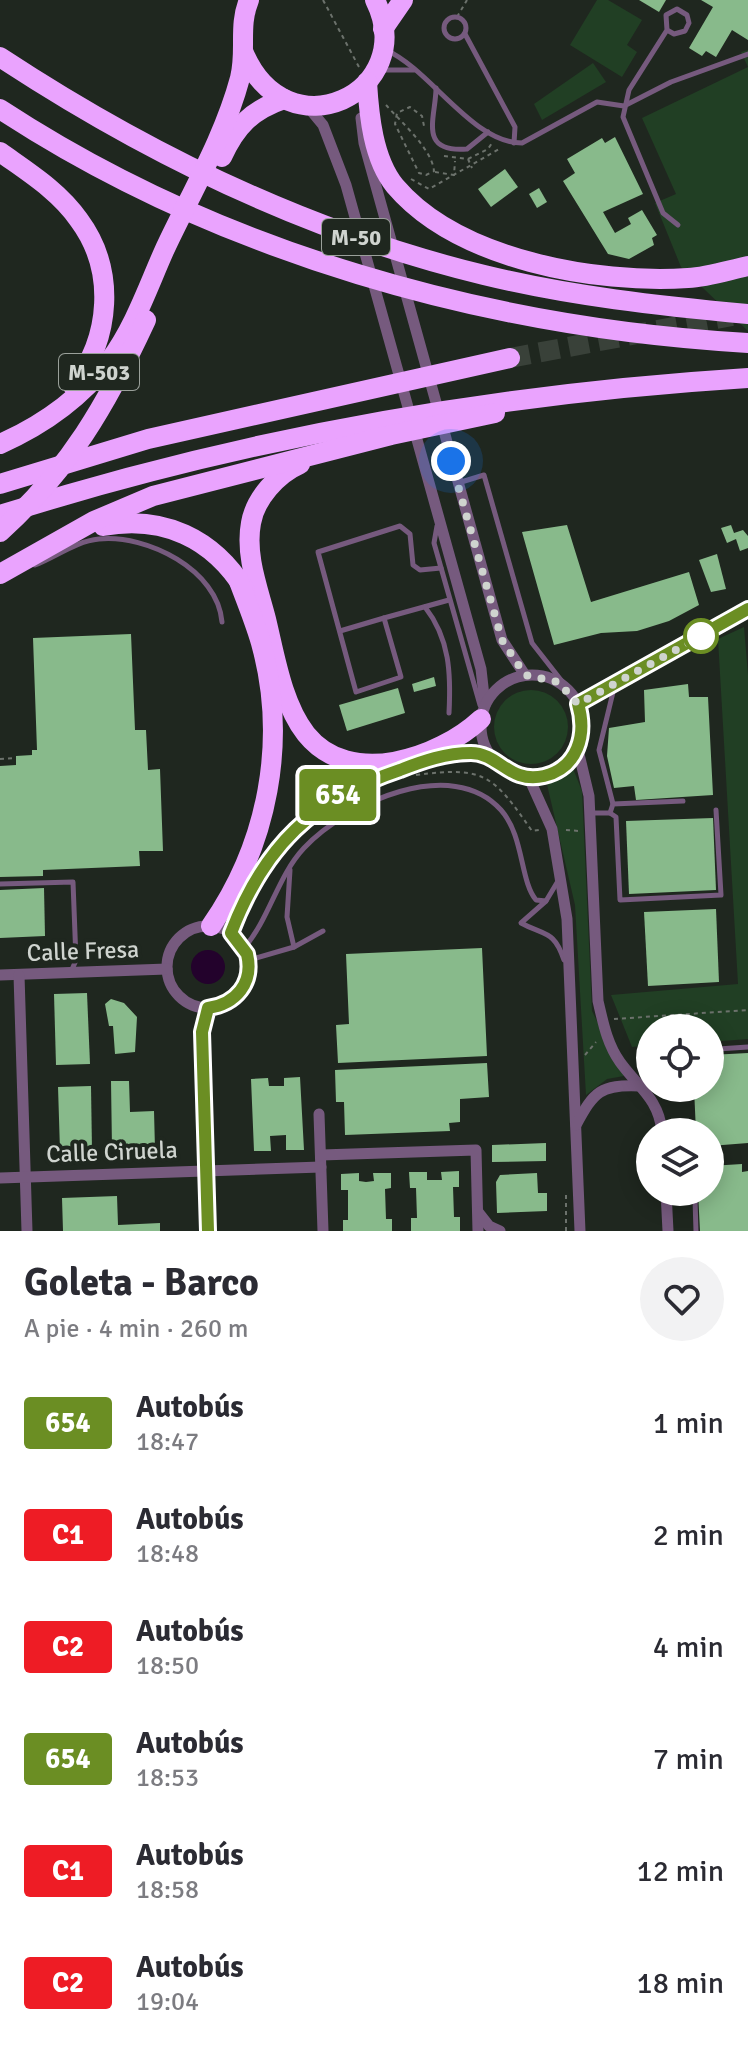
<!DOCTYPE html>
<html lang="es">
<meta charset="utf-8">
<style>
body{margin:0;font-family:Signika,sans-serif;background:#f2f2f3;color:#2b2b33;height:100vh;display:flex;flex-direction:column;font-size:30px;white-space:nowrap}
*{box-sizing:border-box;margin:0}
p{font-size:26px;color:#7c7c81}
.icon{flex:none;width:44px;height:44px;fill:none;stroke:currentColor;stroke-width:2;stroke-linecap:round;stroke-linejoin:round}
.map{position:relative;height:1231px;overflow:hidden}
.panel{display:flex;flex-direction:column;background:#fff;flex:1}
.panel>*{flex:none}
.badge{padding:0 16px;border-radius:6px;font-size:28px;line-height:52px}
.fabs{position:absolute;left:636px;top:1014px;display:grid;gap:16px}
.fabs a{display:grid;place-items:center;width:88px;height:88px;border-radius:50%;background:#fff;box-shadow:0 4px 20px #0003;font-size:40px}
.you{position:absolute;width:40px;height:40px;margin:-20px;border:6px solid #fff;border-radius:50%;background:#1a73e8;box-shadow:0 0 0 12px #1a73e833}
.map>.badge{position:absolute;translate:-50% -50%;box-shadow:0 0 0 4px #fff}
.round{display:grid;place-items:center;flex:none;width:84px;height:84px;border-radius:42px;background:#f2f2f3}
.headline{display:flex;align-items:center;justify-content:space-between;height:136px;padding:0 24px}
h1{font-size:38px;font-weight:700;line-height:60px}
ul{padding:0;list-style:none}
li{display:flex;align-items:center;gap:24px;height:112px;padding:0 24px}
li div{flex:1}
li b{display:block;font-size:30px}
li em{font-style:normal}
li .badge{min-width:88px;font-weight:700;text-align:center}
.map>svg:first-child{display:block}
</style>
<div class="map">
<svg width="748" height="1231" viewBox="0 0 748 1231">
<rect width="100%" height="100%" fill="#1f271f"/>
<g fill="#213f24">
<path d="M597,0H608L642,20L627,45L637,52L622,77L570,45Z"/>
<path d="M748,50V331L681,267L655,203L676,194L642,118L748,67L741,52Z"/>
<path d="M593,63L606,82L542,120L534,104Z"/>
<path d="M744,627L748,675V1039L710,1042V1028H650V1045L632,1047L611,995L738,984L718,639Z"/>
<circle cx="531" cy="727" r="37"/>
<path d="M572,766L582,791L592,1011L624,1076L607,1079L586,1095L575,905L546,780Z"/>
</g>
<circle fill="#23022c" cx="208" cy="967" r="17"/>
<g fill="#88ba8b">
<path d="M639,0H666L659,12Z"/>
<path d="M701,0H748V40L732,30L716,57L706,51L702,56L689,48L713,7Z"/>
<path d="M615,137L643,194L603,212L615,233L631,224L628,218L642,210L657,235L652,238L654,245L629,259L608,254L563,181L575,173L567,159L602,138L605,143Z"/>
<path d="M505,169L518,187L491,207L478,189Z"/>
<path d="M539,188L547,202L537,208L529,194Z"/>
<path d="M567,525L591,602L689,572L699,605L669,621L637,631L601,633L554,645L522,532Z"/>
<path d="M731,525L734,533L743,530L748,536V548L740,551L736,539L727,543L721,528Z"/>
<path d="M717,554L726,589L711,592L699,560Z"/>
<path d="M131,634L135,730H146L148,770L160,769L163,851H139L140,866L43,870V876L0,877V766L16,765V756L32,755V750H37L33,638Z"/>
<path d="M434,677L436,686L414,692L412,684Z"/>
<path d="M688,684L689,697H708L713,795L636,800L634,786L614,788L607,756L609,728L645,722L644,690Z"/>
<path d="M398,688L405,713L347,731L339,705Z"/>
<path d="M713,818L716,890L629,894L626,821Z"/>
<path d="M44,888L45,936L0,938V890Z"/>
<path d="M716,909L719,982L648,986L644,912Z"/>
<path d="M482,948L487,1056L338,1063L336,1025L349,1024L346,954Z"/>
<path d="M87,993L90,1064L56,1065L54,994Z"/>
<path d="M111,999L124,1003L137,1017L135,1052L115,1054L113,1026H109L105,1004Z"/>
<path d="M748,1053V1143L710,1146V1132H696L694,1088H710V1055Z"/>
<path d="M487,1063L489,1097L460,1099V1122L449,1123L450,1131L345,1135L344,1102H336L335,1070Z"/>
<path d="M300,1077L304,1150H286V1135L270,1136L271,1151H254L251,1079L268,1078L269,1086H284V1078Z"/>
<path d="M111,1081H129L130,1112L154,1111L155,1149H112Z"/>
<path d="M91,1086L92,1151H60L58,1087Z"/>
<path d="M546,1143V1161L492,1162V1145Z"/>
<path d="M742,1164V1172L748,1171V1231H700L698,1192H710V1166Z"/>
<path d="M459,1171V1187H453L454,1217H460V1231H411V1218H417L416,1188H410L409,1172H427V1180H442L441,1172Z"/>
<path d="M359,1173V1181L366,1182L374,1181L373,1173H391V1188L385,1189L386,1219H392V1231H343V1220H348V1190H341V1174Z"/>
<path d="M537,1173L538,1193H547V1211L497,1213L496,1182L500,1175Z"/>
<path d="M117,1196L118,1225L160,1223V1231H63L62,1198Z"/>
</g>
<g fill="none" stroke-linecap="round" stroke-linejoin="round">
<path stroke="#394139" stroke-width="20" stroke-dasharray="20 10" stroke-linecap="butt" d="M510,358L732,316"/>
<g stroke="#6c726c" stroke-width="2" stroke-dasharray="4 4" stroke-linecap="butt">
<path d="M323,0L359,67"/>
<path d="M457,17L467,0"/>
<path d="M386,105C401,122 432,149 434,171L426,175L419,173L395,124L397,113L410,107L422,116L424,126"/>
<path d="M444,156L468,159L472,168"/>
<path d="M468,159L488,149L492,143"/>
<path d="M435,172L454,175L455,161"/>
<path d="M411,179L429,189L501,148"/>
<path d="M0,759L16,758"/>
<path d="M416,775C485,766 493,775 532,831L539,830"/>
<path d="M566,830L579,831"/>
<path d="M614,1019L748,1010"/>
<path d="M585,1055L596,1042"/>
<path d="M566,1195V1231"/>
</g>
<g stroke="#765a7e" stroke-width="5">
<circle cx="455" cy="28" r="11"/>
<path d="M667,30L674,34L685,31L689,23L687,15L677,9L666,15L667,30L629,90L623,117L663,213L678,225"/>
<path d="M465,34L515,127L514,143"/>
<path d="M386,50C431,70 472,143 522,143L597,102L624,106L671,82L748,54"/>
<path d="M382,70H414"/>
<path d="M436,88C436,117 417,153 467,149L488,132"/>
<path d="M458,483L484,475L532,643L568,689"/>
<path d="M437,526L434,543L480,705"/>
<path d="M35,565C56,557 76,541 99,539C147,534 218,570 222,622"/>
<path d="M441,568L420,570L413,565L410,534L400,526L318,552L356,692L401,677L384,618L449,600"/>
<path d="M425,607C450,639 451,674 449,713"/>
<path d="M340,631L384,618"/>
<path d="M613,804L599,750L615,684"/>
<path d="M590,813H610L613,804L683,801"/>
<path d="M610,813L616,817L620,900L721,895L716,810"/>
<path d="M290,870L287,917L294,947"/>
<path d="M0,884L73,882L76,960L71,972"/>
<path d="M546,901L521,923C545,936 554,930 564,960"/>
<path d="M244,948C270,918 277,877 304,848C346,803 452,755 501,810C524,836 520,881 536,900L546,901L558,881"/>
<path d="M249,960L294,947L323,931"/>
<path d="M718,1055V1049L748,1047"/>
<path d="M667,1199L683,1195L695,1199L696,1231"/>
</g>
<g stroke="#765a7e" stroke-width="11">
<path d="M308,107L323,125L346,185L481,669L485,705"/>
<path d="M361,118L364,143L502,640L525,675"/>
<circle cx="532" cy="726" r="51"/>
<path d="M578,704L748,609"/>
<path d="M578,750L589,796L598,1001C603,1022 607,1044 620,1062C638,1087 659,1099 662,1132"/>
<path d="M433,758L474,752L491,757"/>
<path d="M529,778L552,829L567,919L580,1231"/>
<circle cx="208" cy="967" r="41"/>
<path d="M231,933C267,840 312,799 406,768"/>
<path d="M0,975L167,969"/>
<path d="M19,975L27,1231"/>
<path d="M208,1008L202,1032L208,1231"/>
<path d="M319,1114L323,1231"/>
<path d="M576,1125C594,1092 600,1084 640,1086"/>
<path d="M321,1155L476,1150L478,1231"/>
<path d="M0,1178L321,1167"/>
<path d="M666,1192L668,1231"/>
<path d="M478,1212L489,1226L500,1231"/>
</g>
<g stroke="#eaa3fe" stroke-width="20">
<path d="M383,29L403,0"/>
<path d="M243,51C286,157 421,92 375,0"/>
<path d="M0,57C149,155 310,233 484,275C570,296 660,306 748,314"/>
<path d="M367,82C369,115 373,159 395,186C458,260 596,284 688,278C708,277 729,270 748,266"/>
<path d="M0,109C220,253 487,328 748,343"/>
<path d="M0,152C28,172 59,191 79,220C116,270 111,338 73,386"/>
<path d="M222,157C236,126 252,110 284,99"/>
<path d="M0,444C43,425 81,398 110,360C134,328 148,287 164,251C190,195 224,138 240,78C247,51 238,26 249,0"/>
<path d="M300,464C277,474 255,499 251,523C245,555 258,588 266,619C275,656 282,703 306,734C350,789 439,758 481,719"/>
<path d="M0,484L148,439L510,358"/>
<path d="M0,515C246,437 491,394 748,378"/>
<path d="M103,526C163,515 213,538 245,590"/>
<path d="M0,532C69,470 107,404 146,320"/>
<path d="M0,574L94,521L153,496L391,435L495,413"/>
<path d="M211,926C268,844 288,741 261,643C255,622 246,600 238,579"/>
</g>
</g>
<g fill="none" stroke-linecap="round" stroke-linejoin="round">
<g stroke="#fff" stroke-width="18">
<path id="line" d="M208,1231L202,1032L208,1008C236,1004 254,983 247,954L231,933C264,846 313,799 400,770C423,761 446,753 471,753C499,753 509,784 544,776C578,768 587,734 578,704L748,609"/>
</g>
<use href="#line" stroke="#6b8e23" stroke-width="12"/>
<path stroke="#cfd4cf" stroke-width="8" stroke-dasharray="0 14.4" d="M451,461L502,640L525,675L558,682L578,704L701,636"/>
</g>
<circle fill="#fff" stroke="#6b8e23" stroke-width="4" cx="701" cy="636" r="16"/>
<g text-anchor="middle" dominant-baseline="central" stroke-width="8" stroke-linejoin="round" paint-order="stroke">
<g fill="#1f271f" stroke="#9aa09a" stroke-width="2">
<rect x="322" y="219" width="68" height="36" rx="6"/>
<rect x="59" y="354" width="80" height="36" rx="6"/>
</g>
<g font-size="22" font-weight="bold" fill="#cfd4cf">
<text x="356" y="237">M-50</text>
<text x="99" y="372">M-503</text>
</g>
<g font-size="24" fill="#cfd4cf" stroke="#1f271f">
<text transform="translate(83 951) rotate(-2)">Calle Fresa</text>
<text transform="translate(112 1152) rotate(-2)">Calle Ciruela</text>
</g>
</g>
</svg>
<div class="fabs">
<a><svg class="icon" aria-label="locate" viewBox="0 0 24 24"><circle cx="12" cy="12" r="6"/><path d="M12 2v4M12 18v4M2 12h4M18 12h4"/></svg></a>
<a><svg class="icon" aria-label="layers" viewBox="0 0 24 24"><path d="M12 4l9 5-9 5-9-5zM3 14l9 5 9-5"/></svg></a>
</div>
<div class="you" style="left:451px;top:461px"></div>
<b class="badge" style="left:338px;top:795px;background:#6b8e23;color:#fff">654</b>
</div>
<section class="panel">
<div class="headline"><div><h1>Goleta - Barco</h1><p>A pie · 4 min · 260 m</p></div><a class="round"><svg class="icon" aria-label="heart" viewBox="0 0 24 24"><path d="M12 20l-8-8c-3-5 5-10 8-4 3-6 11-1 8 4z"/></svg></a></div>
<ul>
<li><span class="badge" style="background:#6b8e23;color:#fff">654</span><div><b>Autobús</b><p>18:47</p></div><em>1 min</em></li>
<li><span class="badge" style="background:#ee1c25;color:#fff">C1</span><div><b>Autobús</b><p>18:48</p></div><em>2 min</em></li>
<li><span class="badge" style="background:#ee1c25;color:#fff">C2</span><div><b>Autobús</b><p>18:50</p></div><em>4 min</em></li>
<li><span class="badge" style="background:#6b8e23;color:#fff">654</span><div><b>Autobús</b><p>18:53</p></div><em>7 min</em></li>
<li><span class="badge" style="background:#ee1c25;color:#fff">C1</span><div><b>Autobús</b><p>18:58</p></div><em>12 min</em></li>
<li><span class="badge" style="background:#ee1c25;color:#fff">C2</span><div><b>Autobús</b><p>19:04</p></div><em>18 min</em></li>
</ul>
</section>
